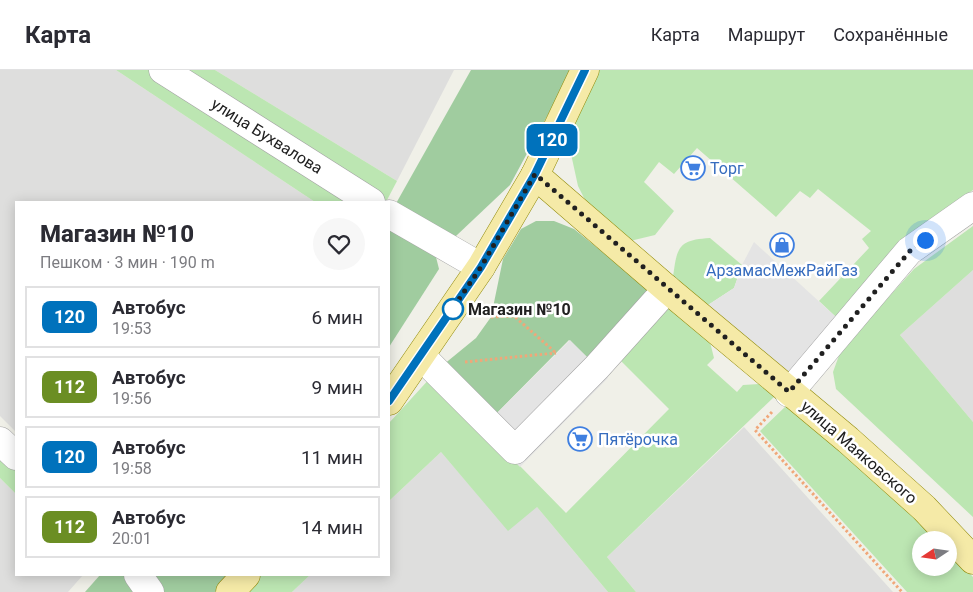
<!DOCTYPE html>
<html lang="ru">
<meta charset="utf-8">
<style>
body{margin:0;font-family:Roboto,sans-serif;background:#f7f7f7;color:#2b2b33;height:100vh;display:flex;flex-direction:column;font-size:19px;white-space:nowrap}
*{box-sizing:border-box;margin:0}
p{font-size:16px;color:#7c7c81}
.icon{flex:none;width:28px;height:28px;fill:none;stroke:currentColor;stroke-width:2;stroke-linecap:round;stroke-linejoin:round}
.map{position:relative;flex:1;overflow:hidden}
.drawer{position:absolute;left:15px;top:131px;width:375px;height:375px;display:flex;flex-direction:column;background:#fff;border-radius:0px;box-shadow:0 2px 12px #0003}
.drawer>*{flex:none}
.badge{padding:0 10px;border-radius:8px;font-size:18px;line-height:32px}
.needle{width:32px;rotate:257deg}
.controls{position:absolute;left:912px;top:461px;display:grid;gap:10px}
.controls a{display:grid;place-items:center;width:45px;height:45px;border-radius:50%;background:#fff;box-shadow:0 2px 12px #0003;font-size:25px}
.you{position:absolute;width:25px;height:25px;margin:-12px;border:4px solid #fff;border-radius:50%;background:#1a73e8;box-shadow:0 0 0 8px #1a73e833}
.map>.badge{position:absolute;translate:-50% -50%;box-shadow:0 0 0 2px #fff}
.round{display:grid;place-items:center;flex:none;width:52px;height:52px;border-radius:26px;background:#f7f7f7}
.overview{display:flex;align-items:center;justify-content:space-between;height:85px;padding:0 25px}
h1{font-size:24px;font-weight:800;line-height:38px}
ul{padding:0;list-style:none}
li{display:flex;align-items:center;gap:15px;height:62px;margin:0 10px 8px;padding:0 15px;border:2px solid #e1e1e2;border-radius:0px}
li div{flex:1}
li b{display:block;font-size:19px}
li em{font-style:normal}
li .badge{min-width:55px;font-weight:700;text-align:center}
header{display:flex;align-items:center;gap:30px;box-sizing:border-box;height:70px;padding:0 25px;background:#fff;border-bottom:1px solid #e1e1e2}
header strong{font-size:24px}
nav{display:flex;gap:28px;margin-inline-start:auto;font-size:18px}
.map>svg:first-child{display:block}
</style>
<header>
<strong>Карта</strong>
<nav><a>Карта</a><a>Маршрут</a><a>Сохранённые</a></nav>
</header>
<div class="map">
<svg width="973" height="522" viewBox="0 0 973 522">
<rect width="100%" height="100%" fill="#f0f0e8"/>
<g fill="#dededd">
<path d="M0,0H116L315,132H16V362L0,346Z"/>
<path d="M215,0H454L397,111Z"/>
<path d="M973,200V352L900,265Z"/>
<path d="M744,357L893,522H636L607,487Z"/>
<path d="M441,382L484,432L537,437L608,522H292L310,505H389V431Z"/>
<path d="M0,408L16,424V505H83L68,522H0Z"/>
</g>
<g fill="#bce6b2">
<path d="M116,0H149L357,132H315Z"/>
<path d="M180,0H215L397,111L386,132Z"/>
<path d="M597,0H973V120L900,171L836,247L819,231L869,178L862,169L871,161L818,119L810,128L800,121L776,147L697,78L674,104L659,92L644,112L674,141L655,165L630,171L588,136L578,116L571,84V53Z"/>
<path d="M973,156V200L900,265L973,352V447L836,319L833,302L841,280L914,199Z"/>
<path d="M710,168L742,195L734,218L708,235L673,207C677,177 678,170 710,168Z"/>
<path d="M665,234L710,272L714,288L707,295L737,322L743,315L759,314L774,327L607,487L636,522H608L537,437L508,461L441,382L389,431V353L432,306L566,443L669,339L618,288Z"/>
<path d="M786,336L885,417L938,470H921V498H949V481L973,507V522H907L760,361Z"/>
<path d="M0,382L16,396V424L0,408Z"/>
<path d="M259,505H310L292,522H243Z"/>
</g>
<g fill="#a0cc9f">
<path d="M471,0H572L510,115L456,166L442,165L394,137Z"/>
<path d="M536,151H554L574,159L652,222L590,290L569,270L494,346L443,295L476,268L491,247L503,189L521,159Z"/>
<path d="M389,152L435,183L439,199L389,277Z"/>
<path d="M100,505H128L140,522H85Z"/>
<path d="M146,505H232L215,522H158Z"/>
</g>
<g fill="#e4e4e4">
<path d="M754,172L836,247L790,303L708,235L734,218L742,195Z"/>
<path d="M570,270L608,308L520,397L481,359Z"/>
</g>
<g fill="none" stroke-linecap="round" stroke-linejoin="round">
<g stroke="#a4a4a4" stroke-width="29">
<g id="minor">
<path d="M163,0L371,132"/>
<path d="M389,144L481,197"/>
<path d="M421,286L515,380L597,297L667,219"/>
<path d="M789,323L909,181L973,136"/>
<path d="M0,371L16,386"/>
<path d="M138,505L150,522"/>
</g>
</g>
<g stroke="#918b0b" stroke-width="29">
<g id="major">
<path d="M535,105L667,219L848,370L924,438L973,490"/>
<path d="M389,331L481,197L535,105L585,0"/>
<path d="M230,522L246,505"/>
</g>
</g>
<g stroke="#f0a779" stroke-width="3" stroke-dasharray="2.5 2.5" stroke-linecap="butt">
<path d="M491,247L514,246L556,283"/>
<path d="M465,292L556,283"/>
<path d="M772,342L755,360L902,522"/>
</g>
<use href="#minor" stroke="#fff" stroke-width="28"/>
<use href="#major" stroke="#f5eaa7" stroke-width="28"/>
</g>
<g fill="none" stroke-linecap="round" stroke-linejoin="round">
<g stroke="#fff" stroke-width="11">
<path id="line" d="M389,331L481,197L535,104L585,0"/>
</g>
<use href="#line" stroke="#0072bc" stroke-width="8"/>
<path stroke="#202020" stroke-width="5" stroke-dasharray="0 9" d="M453,239L451,241L481,197L535,104L789,322L910,181L925,170"/>
</g>
<defs>
<g id="supermarket-ring" transform="scale(1.25)"><circle r="9.5" fill="#fff" stroke="#3f7fe0" stroke-width="1.5"/><path d="M-6-5.5h2.5l.6 2H6L4.5 2H-2.5L-4.4-4H-6ZM-1.5 3.2a1.3 1.3 0 1 0 .1 0ZM3 3.2a1.3 1.3 0 1 0 .1 0Z" fill="#3f7fe0"/></g>
<g id="shop-ring" transform="scale(1.25)"><circle r="9.5" fill="#fff" stroke="#3f7fe0" stroke-width="1.5"/><path d="M-5-2.5h2.3a2.7 3.5 0 0 1 5.4 0H5L5.5 6h-11ZM-1.5-2.5h3a1.5 2.3 0 0 0-3 0Z" fill="#3f7fe0"/></g>
</defs>
<g fill-rule="evenodd">
<use href="#supermarket-ring" x="693" y="98"/>
<use href="#shop-ring" x="782" y="175"/>
<use href="#supermarket-ring" x="580" y="369"/>
</g>
<circle fill="#fff" stroke="#0072bc" stroke-width="2.5" cx="453" cy="239" r="10"/>
<g text-anchor="middle" dominant-baseline="central" stroke-width="5" stroke-linejoin="round" paint-order="stroke">
<g font-size="16" fill="#202020" stroke="#fff">
<text transform="translate(267 66) rotate(32)">улица Бухвалова</text>
<text transform="translate(859 382) rotate(41)">улица Маяковского</text>
</g>
<g font-size="16" fill="#366cbe" stroke="#fff" text-anchor="start">
<text x="710" y="98">Торг</text>
<text x="782" y="200" text-anchor="middle">АрзамасМежРайГаз</text>
<text x="598" y="369">Пятёрочка</text>
</g>
<g font-size="16" font-weight="bold" fill="#202020" stroke="#fff" text-anchor="start">
<text x="468" y="239">Магазин №10</text>
</g>
</g>
</svg>
<div class="controls">
<a><svg class="needle" viewBox="-14 -14 28 28"><path d="M0-13l5 13h-10z" fill="#e53935"/><path d="M0 13l5-13h-10z" fill="#7c7c81"/></svg></a>
</div>
<div class="you" style="left:925px;top:170px"></div>
<b class="badge" style="left:552px;top:70px;background:#0072bc;color:#fff">120</b>
<section class="drawer">
<div class="overview"><div><h1>Магазин №10</h1><p>Пешком · 3 мин · 190 m</p></div><a class="round"><svg class="icon" aria-label="heart" viewBox="0 0 24 24"><path d="M12 20l-8-8c-3-5 5-10 8-4 3-6 11-1 8 4z"/></svg></a></div>
<ul>
<li><span class="badge" style="background:#0072bc;color:#fff">120</span><div><b>Автобус</b><p>19:53</p></div><em>6 мин</em></li>
<li><span class="badge" style="background:#6b8e23;color:#fff">112</span><div><b>Автобус</b><p>19:56</p></div><em>9 мин</em></li>
<li><span class="badge" style="background:#0072bc;color:#fff">120</span><div><b>Автобус</b><p>19:58</p></div><em>11 мин</em></li>
<li><span class="badge" style="background:#6b8e23;color:#fff">112</span><div><b>Автобус</b><p>20:01</p></div><em>14 мин</em></li>
</ul>
</section>
</div>
